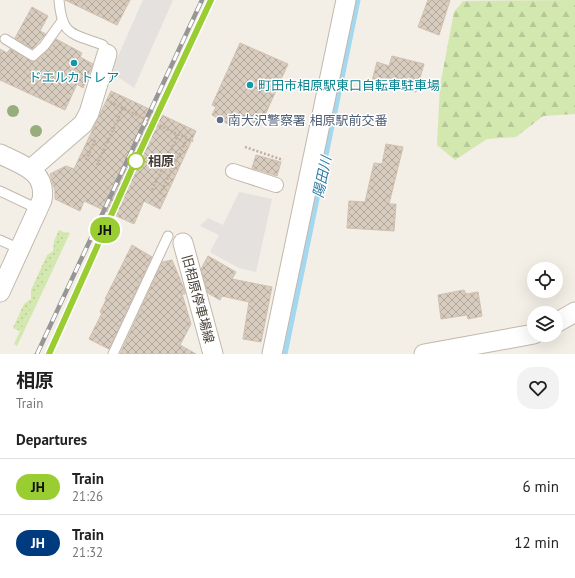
<!DOCTYPE html>
<meta charset="utf-8">
<style>
body{margin:0;font-family:"PT Sans","Noto Sans JP",sans-serif;background:#f2f2f2;color:#222;height:100vh;display:flex;flex-direction:column;font-size:15px;white-space:nowrap}
*{box-sizing:border-box;margin:0}
p{font-size:13px;color:#767676}
.icon{flex:none;width:22px;height:22px;fill:none;stroke:currentColor;stroke-width:2;stroke-linecap:round;stroke-linejoin:round}
.map{position:relative;height:354px;overflow:hidden}
.sheet{display:flex;flex-direction:column;background:#fff;flex:1}
.sheet>*{flex:none}
.badge{padding:0 8px;border-radius:13px;font-size:14px;line-height:26px}
.tools{position:absolute;left:527px;top:262px;display:grid;gap:8px}
.tools a{display:grid;place-items:center;width:36px;height:36px;border-radius:50%;background:#fff;box-shadow:0 4px 16px #0002;font-size:20px}
.map>.badge{position:absolute;translate:-50% -50%;box-shadow:0 0 0 2px #fff}
h2{padding:0 16px;font-size:15px;line-height:36px}
.round{display:grid;place-items:center;flex:none;width:42px;height:42px;border-radius:16px;background:#f2f2f2}
.head{display:flex;align-items:center;justify-content:space-between;height:68px;padding:0 16px}
h1{font-size:19px;font-weight:700;line-height:30px}
ul{padding:0;list-style:none}
li{display:flex;align-items:center;gap:12px;height:56px;padding:0 16px;border-top:1px solid #e0e0e0}
li div{flex:1}
li b{display:block;font-size:15px}
li em{font-style:normal}
li .badge{min-width:44px;font-weight:700;text-align:center}
.map>svg:first-child{display:block}
</style>
<div class="map">
<svg width="575" height="354" viewBox="0 0 575 354">
<defs>
<pattern id="forest-firs" width="22" height="20" patternUnits="userSpaceOnUse"><rect width="22" height="20" fill="#d3e8af"/><path d="M5 1l3.5 6h-7zM16 11l3.5 6h-7z" fill="#b6c897"/></pattern>
<pattern id="park-dots" width="8" height="8" patternUnits="userSpaceOnUse"><rect width="8" height="8" fill="#d3e8af"/><path d="M2 2h.1M6 6h.1" fill="none" stroke="#b6c897" stroke-width="1.8" stroke-linecap="round"/></pattern>
<pattern id="building-cross-hatch" width="8" height="8" patternUnits="userSpaceOnUse"><rect width="8" height="8" fill="#d8ccbf"/><path d="M0 0l8 8M0 8l8-8" fill="none" stroke="#b1a79c"/></pattern>
</defs>
<rect width="100%" height="100%" fill="#f3eee6"/>
<path fill="#d3e8af" d="M66,232L70,233L17,346L14,344Z"/>
<path fill="url(#forest-firs)" d="M575,0V114L543,116L516,137L487,139L455,160L437,145L440,86L454,12L463,1Z"/>
<path fill="url(#park-dots)" d="M59,230L66,233L20,331L13,328L24,304L31,299V290L47,255L53,251L54,241Z"/>
<g fill="#e4e1de">
<path d="M143,0H173L134,88L111,72Z"/>
<path d="M239,192L272,199L256,272L239,268L210,252L219,235L200,226L208,218L223,225Z"/>
</g>
<g fill="none" stroke-linecap="round" stroke-linejoin="round">
<path stroke="#a2d8f0" stroke-width="5" d="M285,354L358,0"/>
</g>
<g fill="url(#building-cross-hatch)" stroke="#d0c0af">
<path d="M65,0H130L117,25Z"/>
<path d="M428,0H450L439,35L418,27Z"/>
<path d="M32,7L48,16L40,31L46,34L32,49L15,38Z"/>
<path d="M56,39L82,53L80,57L93,64L83,88L77,84L65,110L0,80V49L7,53L10,49L34,62L48,50Z"/>
<path d="M240,43L288,64L260,126L233,115L228,124L212,115L216,107L212,105Z"/>
<path d="M392,56L424,64L416,92L372,81L377,62L389,66Z"/>
<path d="M111,91L196,131L160,209L144,201L134,224L84,201L80,211L55,199V191L50,174L66,166L74,169Z"/>
<path d="M386,144L403,147L389,204H396L394,231L347,228L349,201L365,202L374,163L382,164Z"/>
<path d="M256,155L281,162L277,176L252,168Z"/>
<path d="M132,245L152,257L109,349L89,339L102,313L100,312L106,300L105,299Z"/>
<path d="M208,256L236,272L232,279L272,287L261,342L243,339L249,302L222,296L220,300L208,293L201,269Z"/>
<path d="M172,260L185,291V294H182L191,324L180,345L196,354H120L162,262Z"/>
<path d="M464,290L466,294L478,292L482,316L468,319L467,315L441,319L438,295Z"/>
</g>
<g fill="none" stroke-linecap="round" stroke-linejoin="round">
<g stroke="#c2b8ac" stroke-width="11">
<g id="service">
<path d="M59,0C62,37 72,33 103,45L107,54"/>
<path d="M5,39L33,56L44,46L62,21"/>
<path d="M0,191L38,209"/>
<path d="M0,240L20,249"/>
<path d="M113,354L168,236"/>
</g>
</g>
<g stroke="#c2b8ac" stroke-width="16">
<path id="pedestrian" d="M233,171L276,185"/>
</g>
<g stroke="#c2b8ac" stroke-width="21">
<g id="minor">
<path d="M0,154C22,165 47,171 42,200L0,292"/>
<path d="M31,169L83,124L89,113L107,54"/>
<path d="M183,243L213,354"/>
<path d="M556,323L575,312"/>
<path d="M272,354L346,0"/>
<path d="M424,354L534,334"/>
</g>
</g>
<g stroke="#c0af9a" stroke-width="2.5" stroke-dasharray="2 2" stroke-linecap="butt">
<path d="M110,102L143,118"/>
<path d="M156,124L193,141"/>
<path d="M245,147L283,160"/>
<path d="M86,160L96,138"/>
<path d="M97,165L123,108"/>
<path d="M152,190L178,135"/>
<path d="M160,194L187,139"/>
</g>
<use href="#service" stroke="#fff" stroke-width="9"/>
<use href="#pedestrian" stroke="#fff" stroke-width="14"/>
<use href="#minor" stroke="#fff" stroke-width="19"/>
<g stroke="#969696" stroke-width="4.5">
<g id="rail">
<path d="M37,354L202,0"/>
<path d="M49,354L135,162L212,0"/>
</g>
</g>
<use href="#rail" stroke="#fff" stroke-width="3" stroke-dasharray="9" stroke-linecap="butt"/>
<path stroke="#c0af9a" stroke-width="2.5" stroke-dasharray="2 2" stroke-linecap="butt" d="M143,118L156,124"/>
</g>
<g fill="#98ad7e">
<circle cx="13" cy="111" r="6"/>
<circle cx="36" cy="131" r="6"/>
</g>
<g fill="none" stroke-linecap="round" stroke-linejoin="round">
<g stroke="#fff" stroke-width="9">
<path id="line" d="M49,354L135,162L211,0"/>
</g>
<use href="#line" stroke="#9acd32" stroke-width="6"/>
</g>
<g fill="#0f9aa8" stroke="#fff" stroke-width="1.5">
<circle cx="74" cy="63" r="4"/>
<circle cx="250" cy="85" r="4"/>
</g>
<circle fill="#5c6f8a" stroke="#fff" stroke-width="1.5" cx="220" cy="120" r="4"/>
<circle fill="#fff" stroke="#9acd32" stroke-width="2" cx="136" cy="161" r="8"/>
<g text-anchor="middle" dominant-baseline="central" stroke-width="3" stroke-linejoin="round" paint-order="stroke">
<g font-size="13" fill="#0d838f" stroke="#fff">
<text x="74" y="77">ドエルカトレア</text>
<text x="258" y="85" text-anchor="start">町田市相原駅東口自転車駐車場</text>
</g>
<g font-size="13" fill="#4e5e75" stroke="#fff" text-anchor="start">
<text x="228" y="120">南大沢警察署 相原駅前交番</text>
</g>
<g font-size="13" font-weight="bold" fill="#463e36" stroke="#fff" text-anchor="start">
<text x="148" y="161">相原</text>
</g>
<g font-size="13" fill="#463e36" stroke="#fff">
<text transform="translate(198 299) rotate(75)">旧相原停車場線</text>
</g>
<g font-size="14" font-style="italic" fill="#2c7ba2" stroke="#fff">
<text transform="translate(322 177) rotate(-78)">陽田川</text>
</g>
</g>
</svg>
<div class="tools">
<a><svg class="icon" aria-label="locate" viewBox="0 0 24 24"><circle cx="12" cy="12" r="6"/><path d="M12 2v4M12 18v4M2 12h4M18 12h4"/></svg></a>
<a><svg class="icon" aria-label="layers" viewBox="0 0 24 24"><path d="M12 4l9 5-9 5-9-5zM3 14l9 5 9-5"/></svg></a>
</div>
<b class="badge" style="left:105px;top:230px;background:#9acd32;color:#111">JH</b>
</div>
<section class="sheet">
<div class="head"><div><h1>相原</h1><p>Train</p></div><a class="round"><svg class="icon" aria-label="heart" viewBox="0 0 24 24"><path d="M12 20l-8-8c-3-5 5-10 8-4 3-6 11-1 8 4z"/></svg></a></div>
<h2>Departures</h2>
<ul>
<li><span class="badge" style="background:#9acd32;color:#111">JH</span><div><b>Train</b><p>21:26</p></div><em>6 min</em></li>
<li><span class="badge" style="background:#003b80;color:#fff">JH</span><div><b>Train</b><p>21:32</p></div><em>12 min</em></li>
</ul>
</section>
